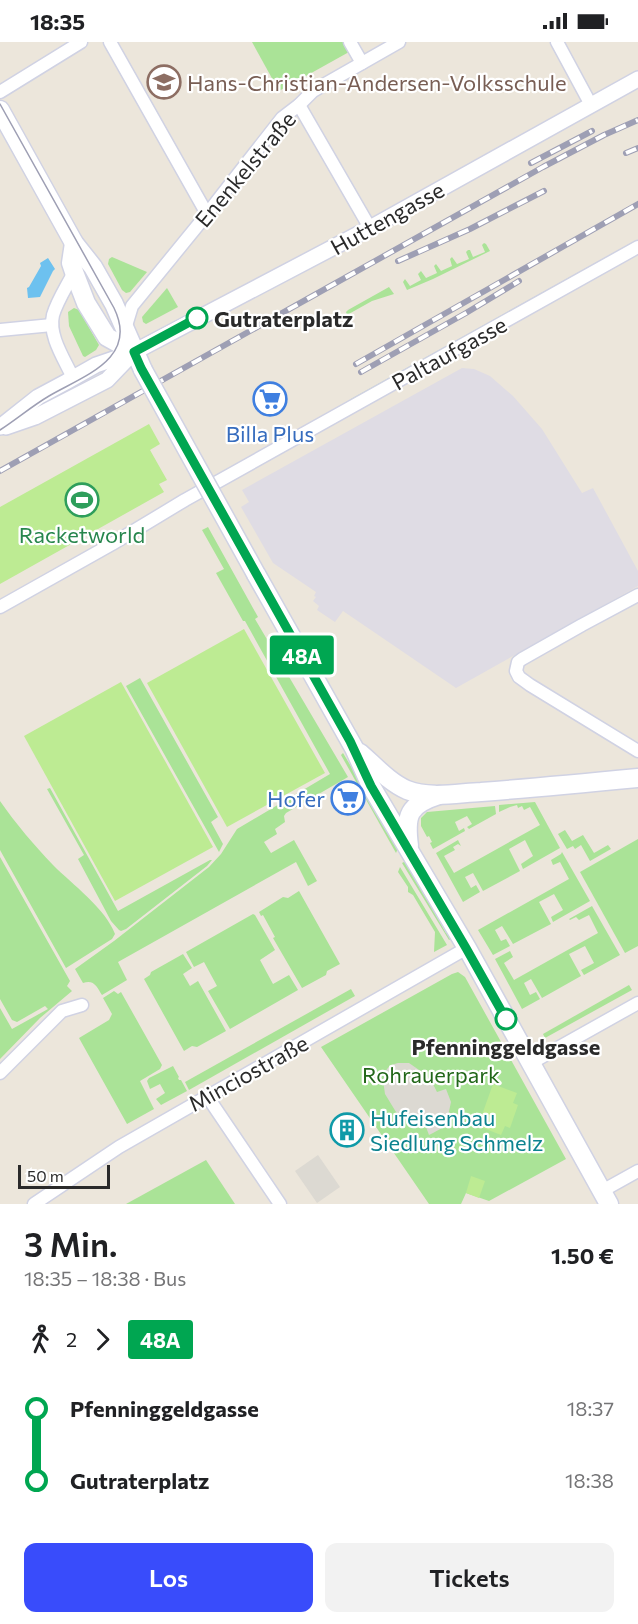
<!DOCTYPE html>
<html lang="de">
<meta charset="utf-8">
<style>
body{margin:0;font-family:Commissioner,sans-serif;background:#f2f2f2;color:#202124;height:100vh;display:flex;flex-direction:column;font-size:22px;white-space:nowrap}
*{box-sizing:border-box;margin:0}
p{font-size:20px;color:#757577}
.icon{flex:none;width:33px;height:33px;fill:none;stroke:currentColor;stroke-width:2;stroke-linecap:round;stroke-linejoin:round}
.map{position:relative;height:1162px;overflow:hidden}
.drawer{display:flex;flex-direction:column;background:#fff;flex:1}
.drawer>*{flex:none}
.badge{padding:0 12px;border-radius:4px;font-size:21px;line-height:39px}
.scale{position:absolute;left:18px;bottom:15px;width:92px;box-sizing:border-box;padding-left:6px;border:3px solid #2a2a2a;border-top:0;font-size:16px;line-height:21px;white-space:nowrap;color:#2a2a2a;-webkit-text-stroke:4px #fff;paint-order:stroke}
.map>.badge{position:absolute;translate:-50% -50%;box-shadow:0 0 0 3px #fff}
.legs{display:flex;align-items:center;gap:9px;height:66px;padding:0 24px;font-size:20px}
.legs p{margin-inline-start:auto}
.head{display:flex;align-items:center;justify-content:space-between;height:102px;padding:0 24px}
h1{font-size:33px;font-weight:600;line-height:45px}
.button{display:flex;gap:12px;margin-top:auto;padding:12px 24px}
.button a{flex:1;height:69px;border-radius:12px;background:#394cfb;color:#fff;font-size:24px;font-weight:600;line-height:69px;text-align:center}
.button a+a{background:#f2f2f2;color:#202124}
ul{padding:0 24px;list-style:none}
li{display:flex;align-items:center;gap:21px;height:72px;font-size:22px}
li i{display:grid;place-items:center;width:9px;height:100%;margin:0 8px;background:currentColor}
li i::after{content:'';width:15px;height:15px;margin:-8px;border:4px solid;border-radius:50%;background:#fff}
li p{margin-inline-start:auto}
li:first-child i{background:linear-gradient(#0000 50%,currentColor 0)}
li:last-child i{background:linear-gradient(currentColor 50%,#0000 0)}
.status{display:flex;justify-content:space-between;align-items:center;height:42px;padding:0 30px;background:#fff;direction:ltr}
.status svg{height:16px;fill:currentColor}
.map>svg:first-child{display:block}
</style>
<div class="status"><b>18:35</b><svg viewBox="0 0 49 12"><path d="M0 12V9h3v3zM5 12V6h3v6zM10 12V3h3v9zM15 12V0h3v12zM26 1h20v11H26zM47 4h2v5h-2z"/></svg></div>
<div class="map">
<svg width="638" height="1162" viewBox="0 0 638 1162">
<rect width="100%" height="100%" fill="#ece6db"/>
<path fill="#dfdce4" d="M462,326L474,327L490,334L513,354L542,387L582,451L593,446L638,529V544L456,646L343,569L335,580L317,568L319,564L313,559L316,555L314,554L316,550L273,521L241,465L249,460L242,448Z"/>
<g fill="#aae397">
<path d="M252,0H343L349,10L279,49Z"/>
<path d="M633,200L635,203L340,367L351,357Z"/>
<path d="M484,201L486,202L490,209L433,237L407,248L403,240L405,237L410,244L421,238L418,232L421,229L426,236L437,231L434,224L436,222L441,229L452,224L450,217L452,215L457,222L469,217L466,210L468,208H470L473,215L485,210L482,203Z"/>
<path d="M112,215L147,230L130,250L126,251L122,248L108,222L109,217Z"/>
<path d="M389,245L394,252L372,259L347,273L346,270L348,268Z"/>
<path d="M167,246L178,265L146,282L143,280L142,275Z"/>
<path d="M74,266L79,268L99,303L96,308L85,315L83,314L69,284L68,270Z"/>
<path d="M208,485L258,575L255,577L348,735L286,771L284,774L285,780L275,787L277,792L264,800L271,811L294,798L317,839L308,844L296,820L118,920L127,938L102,953C97,945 94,937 83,941L75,927L114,899L209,825L221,812L237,787L330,732L245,579H243L216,531L224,527L202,488Z"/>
<path d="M140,636L218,775L211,780L223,802L219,810L126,644Z"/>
<path d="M343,711L399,804L396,811L341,713Z"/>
<path d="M50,746L118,869L210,818H212L207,824L126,887L121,889L119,888L111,879L78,817L84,813L47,747Z"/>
<path d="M0,759C16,782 34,803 53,823C72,842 106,867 115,892L112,897L66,926L0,808Z"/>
<path d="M535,760L560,806L523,827L521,822L533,814L525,798L509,807L520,829L483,849L473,831L465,835L471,846L476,843L480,850L463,860L436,811L458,798L461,804L458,802L453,805L455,808L444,814L454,831L540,783L530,765L524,768L522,764L518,766L517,763L510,765L499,770V763Z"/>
<path d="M495,764L496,772L469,787L467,785L472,782L467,774L455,780L459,789L464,786L465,789L433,807L430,801L432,800L429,794L427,795L421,784V776L427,770Z"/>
<path d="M565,788L572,799L583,793L594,811L608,803L611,807L590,819L581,803L575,807L573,804L567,807L558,792Z"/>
<path d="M638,797V904L625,911L580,830Z"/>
<path d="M562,810L590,859L553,880L551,875L563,868L554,852L539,860L551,882L513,902L502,884L495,888L501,899L506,897L510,904L493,913L478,888L569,837L560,820L553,823L551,818L561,812Z"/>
<path d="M0,815L70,939L67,944L72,949L40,976L0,1017V966L12,987L48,967L45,964L17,980L12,978L0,957Z"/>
<path d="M406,819L446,891L450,889L453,896L449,898L402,821Z"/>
<path d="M400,825L447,903L434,910L435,890L413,853L408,850V845L398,830Z"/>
<path d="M299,849L340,922L327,929L326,933L302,946L273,896L275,895L263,873L261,874L259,870L283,855L288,856Z"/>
<path d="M592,864L620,913L584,933L581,928L594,921L585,904L569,912L581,934L542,956L531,937L524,941L530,953L536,950L540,957L522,967L495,917L510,909L513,915L504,921L514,938L598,891L589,873L579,878L576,875L570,878L569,877Z"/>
<path d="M253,872L255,873L275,908L260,918L273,942L289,933L298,948L230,987L208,949L217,944L204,920L194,925L186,910Z"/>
<path d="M183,912L192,926L183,932L190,944L198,939L226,989L197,1005L192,1004L184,1009L144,937L150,933L151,930Z"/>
<path d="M458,930L465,935L566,1117L489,1159L466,1151L461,1162H429L321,1005L452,932Z"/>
<path d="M629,943L632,948L545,996L543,992Z"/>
<path d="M351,947L355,954L189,1048L185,1040Z"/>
<path d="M114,949L118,952L121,950L162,1023L160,1027L140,1039L154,1067L127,1082L79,996L109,978L112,972L103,956Z"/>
<path d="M173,1024L179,1035L178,1036L179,1038H181L187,1049L161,1063L156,1057L165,1051L160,1042L150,1047L147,1039L149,1036Z"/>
<path d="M206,1118L235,1162H126Z"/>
</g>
<g fill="#bdeb93">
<path d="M149,382L160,402L150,408L167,438L159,442L164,450L0,542V465Z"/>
<path d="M244,587L325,731L227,785L147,641Z"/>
<path d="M121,640L213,805L115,859L24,694Z"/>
<path d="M493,1042L517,1051L513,1061L518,1063L510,1086L505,1084L501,1093L478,1084Z"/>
<path d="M471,1134L485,1139L479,1156L466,1151Z"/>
</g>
<g fill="#dcd9d2">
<path d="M398,1021H409L422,1030L431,1038L437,1050L446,1047L451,1060L448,1074L442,1086L433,1091L429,1093L426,1085L416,1083L405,1078L396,1070L385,1052L383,1038L387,1027L391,1023Z"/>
<path d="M318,1113L340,1145L317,1161L295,1129Z"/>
</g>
<path fill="#6dc1ef" d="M48,216L55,227L53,229L40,255L28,256L27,246L29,245L41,224L40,221Z"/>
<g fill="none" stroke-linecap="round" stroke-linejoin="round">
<g stroke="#d0d2e3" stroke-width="15">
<g id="minor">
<path d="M110,0L207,172"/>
<path d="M350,0L362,21"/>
<path d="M557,0L591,63"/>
<path d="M0,50L81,0"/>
<path d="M299,63L370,186"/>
<path d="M125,287L132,264L207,172L282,76L299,63L313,49L399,0"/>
<path d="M0,288L52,283"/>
<path d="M73,336C65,318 48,294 53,273C57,259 67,244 74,230"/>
<path d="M638,553L582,583L522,617L518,620L516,629L519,635L530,643L638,709"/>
<path d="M0,565L112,502L185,458L638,205"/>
<path d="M531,1021L638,961"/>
<path d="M0,1031L62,969L82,963"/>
<path d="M207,1054L280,1162"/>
<path d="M602,1149L638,1129"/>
<path d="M34,1162L119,1105L467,906"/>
</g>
</g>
<g stroke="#d0d2e3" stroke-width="18">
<g id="tertiary">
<path d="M0,385L38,355L66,340L96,323L134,310L370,186L638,37"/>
<path d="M6,385L35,375L107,338L131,313"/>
</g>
</g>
<g stroke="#d0d2e3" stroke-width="21">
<g id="secondary">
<path d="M0,68L74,201L93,225L114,262L143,328"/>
<path d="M74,201L71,221L74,230L86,261L107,295L134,310"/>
<path d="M256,532L354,706L371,744L467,906L609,1162"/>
<path d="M360,711C375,724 389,740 407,748C430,757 458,751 481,750C533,746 586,741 638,736"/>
<path d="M409,804C405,773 408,763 439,753"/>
</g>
</g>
<use href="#minor" stroke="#fff" stroke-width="12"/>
<use href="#tertiary" stroke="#fff" stroke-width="15"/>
<use href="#secondary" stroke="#fff" stroke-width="18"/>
<path stroke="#9e9fb4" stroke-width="1.5" d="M0,62L114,266C139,317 83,334 49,354C32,364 17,377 0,388"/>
<g stroke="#9e9fb4" stroke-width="6">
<g id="rail">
<path d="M626,111L638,106"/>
<path d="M531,121L592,89"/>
<path d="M398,219L470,187L544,149"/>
<path d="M356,322L638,162"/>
<path d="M361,330L466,271L519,239"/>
<path d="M0,429L543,125L604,93L638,78"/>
</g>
</g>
<use href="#rail" stroke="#fff" stroke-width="4" stroke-dasharray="11" stroke-linecap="butt"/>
<g stroke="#d0d2e3" stroke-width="21" stroke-linecap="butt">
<path id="secondary-bridge" d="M143,328L256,532"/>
</g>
<use href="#secondary-bridge" stroke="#fff" stroke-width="18"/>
</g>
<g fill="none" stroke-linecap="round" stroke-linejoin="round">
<g stroke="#fff" stroke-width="14">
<path id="line-1" d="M197,276L134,310L141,326L350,699L371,744L466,906L506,977"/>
</g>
<use href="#line-1" stroke="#00a651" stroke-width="9"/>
</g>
<defs>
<g id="school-ring" transform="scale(1.725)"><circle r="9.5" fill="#fff" stroke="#8d6e63" stroke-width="1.5"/><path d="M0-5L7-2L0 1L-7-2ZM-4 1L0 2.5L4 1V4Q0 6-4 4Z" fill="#8d6e63"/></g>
<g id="supermarket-ring" transform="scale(1.725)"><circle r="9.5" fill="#fff" stroke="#3f7fe0" stroke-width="1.5"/><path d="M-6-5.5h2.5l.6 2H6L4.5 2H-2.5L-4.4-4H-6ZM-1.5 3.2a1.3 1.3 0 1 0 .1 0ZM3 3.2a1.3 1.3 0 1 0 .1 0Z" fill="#3f7fe0"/></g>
<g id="stadium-ring" transform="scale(1.725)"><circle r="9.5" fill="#fff" stroke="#2e9e5b" stroke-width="1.5"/><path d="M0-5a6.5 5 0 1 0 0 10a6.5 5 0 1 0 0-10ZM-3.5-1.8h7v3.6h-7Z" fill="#2e9e5b"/></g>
<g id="building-ring" transform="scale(1.725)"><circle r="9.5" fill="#fff" stroke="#0f9aa8" stroke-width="1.5"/><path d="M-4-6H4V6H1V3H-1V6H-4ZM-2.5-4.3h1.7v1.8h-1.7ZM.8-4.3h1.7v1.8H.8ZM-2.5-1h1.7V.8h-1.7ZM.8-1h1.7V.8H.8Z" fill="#0f9aa8"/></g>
</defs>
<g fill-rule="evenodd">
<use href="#school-ring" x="164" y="40"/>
<use href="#supermarket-ring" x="270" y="357"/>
<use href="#stadium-ring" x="82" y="458"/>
<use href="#supermarket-ring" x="348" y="756"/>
<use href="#building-ring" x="347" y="1088"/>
</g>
<g fill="#fff" stroke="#00a651" stroke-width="3">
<circle cx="197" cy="276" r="10"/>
<circle cx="506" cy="977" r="10"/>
</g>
<g text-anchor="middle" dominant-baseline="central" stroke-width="4.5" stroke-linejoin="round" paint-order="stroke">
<g font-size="22" fill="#785e54" stroke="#fff" text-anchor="start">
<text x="187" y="40">Hans-Christian-Andersen-Volksschule</text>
</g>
<g font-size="22" fill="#2a2a2a" stroke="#fff">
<text transform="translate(245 127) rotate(-50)">Enenkelstraße</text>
<text transform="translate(387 176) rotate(-29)">Huttengasse</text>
<text transform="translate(449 311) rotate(-29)">Paltaufgasse</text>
<text transform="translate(248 1031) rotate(-29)">Minciostraße</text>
</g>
<g font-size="22" font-weight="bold" fill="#2a2a2a" stroke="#fff" text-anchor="start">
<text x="214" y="276">Gutraterplatz</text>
<text x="506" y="1004" text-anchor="middle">Pfenninggeldgasse</text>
</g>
<g font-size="22" fill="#366cbe" stroke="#fff">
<text x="270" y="391">Billa Plus</text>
<text x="325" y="756" text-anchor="end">Hofer</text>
</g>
<g font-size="22" fill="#27864d" stroke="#fff">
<text x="82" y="492">Racketworld</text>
</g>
<g font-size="22" fill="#226719" stroke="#fff">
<text x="431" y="1032">Rohrauerpark</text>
</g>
<g font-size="22" fill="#0d838f" stroke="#fff" text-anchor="start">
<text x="370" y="1075">Hufeisenbau<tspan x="370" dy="25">Siedlung Schmelz</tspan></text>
</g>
</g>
</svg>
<div class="scale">50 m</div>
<b class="badge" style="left:302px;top:613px;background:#00a651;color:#fff">48A</b>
</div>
<section class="drawer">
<div class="head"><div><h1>3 Min.</h1><p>18:35 – 18:38 · Bus</p></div><b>1.50 €</b></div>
<div class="legs"><svg class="icon" aria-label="walk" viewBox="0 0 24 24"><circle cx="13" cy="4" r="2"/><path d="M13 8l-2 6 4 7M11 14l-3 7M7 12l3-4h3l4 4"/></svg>2<svg class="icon" aria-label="forward" viewBox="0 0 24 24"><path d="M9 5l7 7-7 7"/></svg><b class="badge" style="background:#00a651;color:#fff">48A</b></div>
<ul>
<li><i style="color:#00a651"></i><b>Pfenninggeldgasse</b><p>18:37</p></li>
<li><i style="color:#00a651"></i><b>Gutraterplatz</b><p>18:38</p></li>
</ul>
<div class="button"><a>Los</a><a>Tickets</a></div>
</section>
